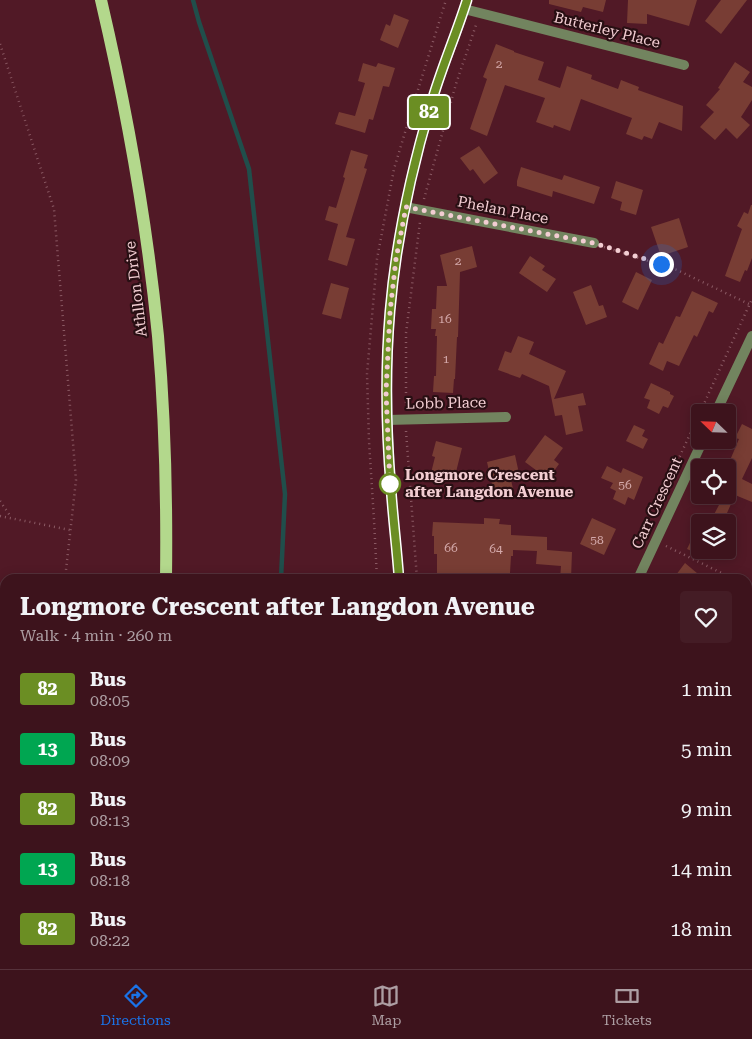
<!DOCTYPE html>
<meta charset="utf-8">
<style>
body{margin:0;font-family:"Roboto Serif",serif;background:#441c25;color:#f1f3f6;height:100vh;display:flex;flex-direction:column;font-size:19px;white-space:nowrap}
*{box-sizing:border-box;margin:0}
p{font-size:16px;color:#ad9ea3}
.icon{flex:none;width:28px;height:28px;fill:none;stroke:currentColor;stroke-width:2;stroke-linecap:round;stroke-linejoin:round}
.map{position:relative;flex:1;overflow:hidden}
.side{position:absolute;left:0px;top:574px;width:752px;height:396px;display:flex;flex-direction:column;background:#3d131c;border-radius:15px 15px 0 0;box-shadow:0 2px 12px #0003,0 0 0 1px #56323b}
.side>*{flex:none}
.badge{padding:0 10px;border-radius:4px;font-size:18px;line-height:32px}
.needle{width:32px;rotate:293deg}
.buttons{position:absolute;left:691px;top:404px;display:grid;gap:10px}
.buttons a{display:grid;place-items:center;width:45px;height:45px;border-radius:5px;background:#3d131c;box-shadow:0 2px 12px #0003,0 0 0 1px #56323b;font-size:25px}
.you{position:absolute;width:25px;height:25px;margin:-12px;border:4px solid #fff;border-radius:50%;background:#1a73e8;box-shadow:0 0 0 8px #1a73e833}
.map>.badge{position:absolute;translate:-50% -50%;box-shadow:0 0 0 2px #fff}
.round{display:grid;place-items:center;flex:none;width:52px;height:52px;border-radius:5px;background:#441c25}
.overview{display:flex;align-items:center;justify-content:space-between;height:85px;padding:0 20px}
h1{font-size:24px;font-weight:700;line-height:38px}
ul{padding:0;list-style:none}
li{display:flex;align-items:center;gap:15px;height:60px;padding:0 20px}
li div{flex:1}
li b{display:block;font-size:19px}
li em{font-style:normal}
li .badge{min-width:55px;font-weight:700;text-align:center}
.tab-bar{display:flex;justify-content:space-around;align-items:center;height:70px;border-top:1px solid #56323b;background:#3d131c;font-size:14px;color:#ad9ea3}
.tab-bar a{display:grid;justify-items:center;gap:2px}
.tab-bar .current{color:#1a73e8}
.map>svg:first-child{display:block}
</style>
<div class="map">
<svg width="752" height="969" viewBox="0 0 752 969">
<rect width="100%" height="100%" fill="#511926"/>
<rect fill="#6c4718" x="684" y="965" width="28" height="4"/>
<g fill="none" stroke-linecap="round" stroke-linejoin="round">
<g stroke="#204e4b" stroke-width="4.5">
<path d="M193,0L199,22L249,169L285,494L281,579"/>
<path d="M248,969L249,965"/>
</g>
</g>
<g fill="#783d34">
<path d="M549,0H606L603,12L583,7L581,12L549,4Z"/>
<path d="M628,0H697L689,26L647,14V24L627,23Z"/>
<path d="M721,0H747L721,34L705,21Z"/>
<path d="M394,14L409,20L398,48L380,40L386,24L390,26Z"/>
<path d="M496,44L514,51V52L544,62L538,80L560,88L567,66L592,75L591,79L618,89L621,80L639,87L638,90L683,106L682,131L659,122L652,139L644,136L642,140L626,134L632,118L581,99L570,131L554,125L553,128L536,122L545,98L505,85L487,136L470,129L487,79L483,77Z"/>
<path d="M735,62L750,72L743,82L752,87V100L741,117L750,125L737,139L726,128L715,140L700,127L714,112L706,105L720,89L718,88Z"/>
<path d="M363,63L376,67L378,63L395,68L389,87L383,86L373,120L369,119L365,133L335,124L339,112L355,116L365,83L358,81Z"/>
<path d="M479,146L498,173L484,184L473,169L470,171L460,158Z"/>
<path d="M351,150L368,155L364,168L367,169L346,237L355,239L347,266L328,260L338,224L325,220L329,206L336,208L345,178L343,177Z"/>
<path d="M521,167L562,180L564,175L600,187L594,204L553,191L552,197L517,186V181Z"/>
<path d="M616,181L643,190L636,215L620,210L622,202L611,198Z"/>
<path d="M751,205H752V258L747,271L745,270L740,282L725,276L742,229L737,226L744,212L748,214Z"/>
<path d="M679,218L688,247L661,256L651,227Z"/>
<path d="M472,246L477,267L460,272L458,337H457L455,379H454L453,393L433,392L434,376H436L437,336H435L436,329H431L432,309H436L437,286H447L440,255Z"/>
<path d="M530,256L545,266L542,270L556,279L547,292L519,273Z"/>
<path d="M636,272L652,280L638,310L622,302Z"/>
<path d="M331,283L349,288L341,319L322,314Z"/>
<path d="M591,285L599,306L603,305L607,317L586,325L573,292Z"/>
<path d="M692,291L718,303L713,313L709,311L697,337L694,335L679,366L667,361L663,371L649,364L659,342L663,344L676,316L680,317Z"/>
<path d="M518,336L534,342L529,354L566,371L554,399L583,393L586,405L578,406L583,431L566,435L562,415L555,416L549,386L522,374L520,378L498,370L505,351L511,353Z"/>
<path d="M651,383L670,392V394L674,396L668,408L663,406L659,414L647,408L650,400L644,398Z"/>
<path d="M742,424L752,429V458L742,479L752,484V502L735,495L723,522H710L719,505L713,503L717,495H728V465L739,439L735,438Z"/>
<path d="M634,425L645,430L642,436L648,439L643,449L626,441Z"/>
<path d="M545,435L563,448L554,460L559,464L548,479L525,462Z"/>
<path d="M436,441L462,448L456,472L450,470L447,481L430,477L435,457L432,456Z"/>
<path d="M515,455L520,478L511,480L514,493L495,498L487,462Z"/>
<path d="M607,466L621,473L623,468L643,477L634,500L628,497L625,505L613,499L616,491L610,488L613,483L601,478Z"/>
<path d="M484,518L500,519L499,524L511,525V535L547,537V550L572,552L571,579H560L561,566L536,564L537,551L513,550V556H511L510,573H495V579H481V575L437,573V554H434V536H432L433,522L484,524Z"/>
<path d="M592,518L616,529L604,555L580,544Z"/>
<path d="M700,522V555L687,549Z"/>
<path d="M685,563L704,579H673Z"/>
</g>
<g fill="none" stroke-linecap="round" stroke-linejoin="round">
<g stroke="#8b5a64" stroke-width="2.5" stroke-dasharray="1 4" stroke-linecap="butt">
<path d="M0,44L54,209L76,480L65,579"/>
<path d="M424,199L456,84L476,25"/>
<path d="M604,247L677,270L749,304"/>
<path d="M406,408V333L420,222"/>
<path d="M406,431L417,579"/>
<path d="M663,493L752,299"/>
<path d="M0,501L11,517"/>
<path d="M0,516L70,530"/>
<path d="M666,546L734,579"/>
<path d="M377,579L374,520L369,441L367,374L377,259L394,169L416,96L446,0"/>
<path d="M748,585L752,587"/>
<path d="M0,629L5,631"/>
<path d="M0,790L5,792"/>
<path d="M748,807L752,806"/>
<path d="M379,967L400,969"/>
<path d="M33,969V965"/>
<path d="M456,969L458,965"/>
<path d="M573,969V965"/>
<path d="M681,969L682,965"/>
</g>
<g stroke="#72845f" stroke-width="10">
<path d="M464,9L684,65"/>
<path d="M405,207L594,243"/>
<path d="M716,412L752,336"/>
<path d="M387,420L506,417"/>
<path d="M399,579C397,549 393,519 391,488C387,430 385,370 390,311C396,241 411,171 431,104C441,69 457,35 467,0"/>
<path d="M638,579L703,440"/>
<path d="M367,969V965"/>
<path d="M664,969L665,965"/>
</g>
<g stroke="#72845f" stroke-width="10">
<path d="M0,752L5,753"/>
<path d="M0,770H5"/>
<path d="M748,825L752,826"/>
<path d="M748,835L752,836"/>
</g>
<g stroke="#b3d88c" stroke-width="12">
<path d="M101,0C127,111 147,223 158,336C165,417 167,498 166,579"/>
<path d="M142,969V965"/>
</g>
</g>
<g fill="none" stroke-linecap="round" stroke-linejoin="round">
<g stroke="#fff" stroke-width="11">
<path id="line" d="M399,579C397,549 393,519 391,488C386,430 385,370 390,311C396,241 411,171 431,104C441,69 456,35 467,0"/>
</g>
<use href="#line" stroke="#6b8e23" stroke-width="8"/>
<path stroke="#f2cdd2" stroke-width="5" stroke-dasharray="0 9" d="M390,484L386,392L390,312L396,259L406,207L594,243L661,264"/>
</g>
<circle fill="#fff" stroke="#6b8e23" stroke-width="2.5" cx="390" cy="484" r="10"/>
<g text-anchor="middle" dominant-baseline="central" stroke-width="4.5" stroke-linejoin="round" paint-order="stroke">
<g font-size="12" fill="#d4a9aa">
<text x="499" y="64">2</text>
<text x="458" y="261">2</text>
<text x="445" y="319">16</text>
<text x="446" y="359">1</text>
<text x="625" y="485">56</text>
<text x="597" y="540">58</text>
<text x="451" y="548">66</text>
<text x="496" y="549">64</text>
</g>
<g font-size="15" fill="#f2cdd2" stroke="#280f13">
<text transform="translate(607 30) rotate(14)">Butterley Place</text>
<text transform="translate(503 210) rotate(11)">Phelan Place</text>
<text transform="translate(136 289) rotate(-97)">Athllon Drive</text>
<text transform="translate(446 403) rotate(-1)">Lobb Place</text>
<text transform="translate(657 503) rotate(-65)">Carr Crescent</text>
</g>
<g font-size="15" font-weight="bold" fill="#f2cdd2" stroke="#280f13" text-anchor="start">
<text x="405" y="475">Longmore Crescent<tspan x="405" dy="17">after Langdon Avenue</tspan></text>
</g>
</g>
</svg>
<div class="buttons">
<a><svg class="needle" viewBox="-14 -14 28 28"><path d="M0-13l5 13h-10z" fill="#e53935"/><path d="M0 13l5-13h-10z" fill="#ad9ea3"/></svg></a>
<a><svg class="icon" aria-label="locate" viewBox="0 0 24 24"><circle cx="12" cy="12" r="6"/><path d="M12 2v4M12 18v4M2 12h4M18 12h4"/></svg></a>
<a><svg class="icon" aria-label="layers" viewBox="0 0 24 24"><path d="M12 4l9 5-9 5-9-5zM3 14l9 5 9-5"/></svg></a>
</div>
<div class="you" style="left:661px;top:264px"></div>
<b class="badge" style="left:429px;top:112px;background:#6b8e23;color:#fff">82</b>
<section class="side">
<div class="overview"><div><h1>Longmore Crescent after Langdon Avenue</h1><p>Walk · 4 min · 260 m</p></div><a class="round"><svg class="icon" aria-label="heart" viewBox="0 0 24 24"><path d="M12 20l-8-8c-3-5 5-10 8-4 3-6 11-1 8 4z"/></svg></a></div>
<ul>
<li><span class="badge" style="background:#6b8e23;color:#fff">82</span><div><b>Bus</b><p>08:05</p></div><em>1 min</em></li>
<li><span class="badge" style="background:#00a651;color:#fff">13</span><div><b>Bus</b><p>08:09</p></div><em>5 min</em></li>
<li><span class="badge" style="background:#6b8e23;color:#fff">82</span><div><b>Bus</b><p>08:13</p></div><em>9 min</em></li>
<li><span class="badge" style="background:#00a651;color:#fff">13</span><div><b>Bus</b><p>08:18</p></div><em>14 min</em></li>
<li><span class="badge" style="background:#6b8e23;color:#fff">82</span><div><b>Bus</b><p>08:22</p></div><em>18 min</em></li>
</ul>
</section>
</div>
<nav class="tab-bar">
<a class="current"><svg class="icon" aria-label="directions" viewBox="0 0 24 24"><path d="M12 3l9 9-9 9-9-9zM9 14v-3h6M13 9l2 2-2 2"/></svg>Directions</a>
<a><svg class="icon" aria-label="map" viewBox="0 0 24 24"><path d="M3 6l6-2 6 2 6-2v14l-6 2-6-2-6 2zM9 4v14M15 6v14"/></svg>Map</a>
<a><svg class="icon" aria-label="tickets" viewBox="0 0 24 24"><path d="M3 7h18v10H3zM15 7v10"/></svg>Tickets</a>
</nav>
